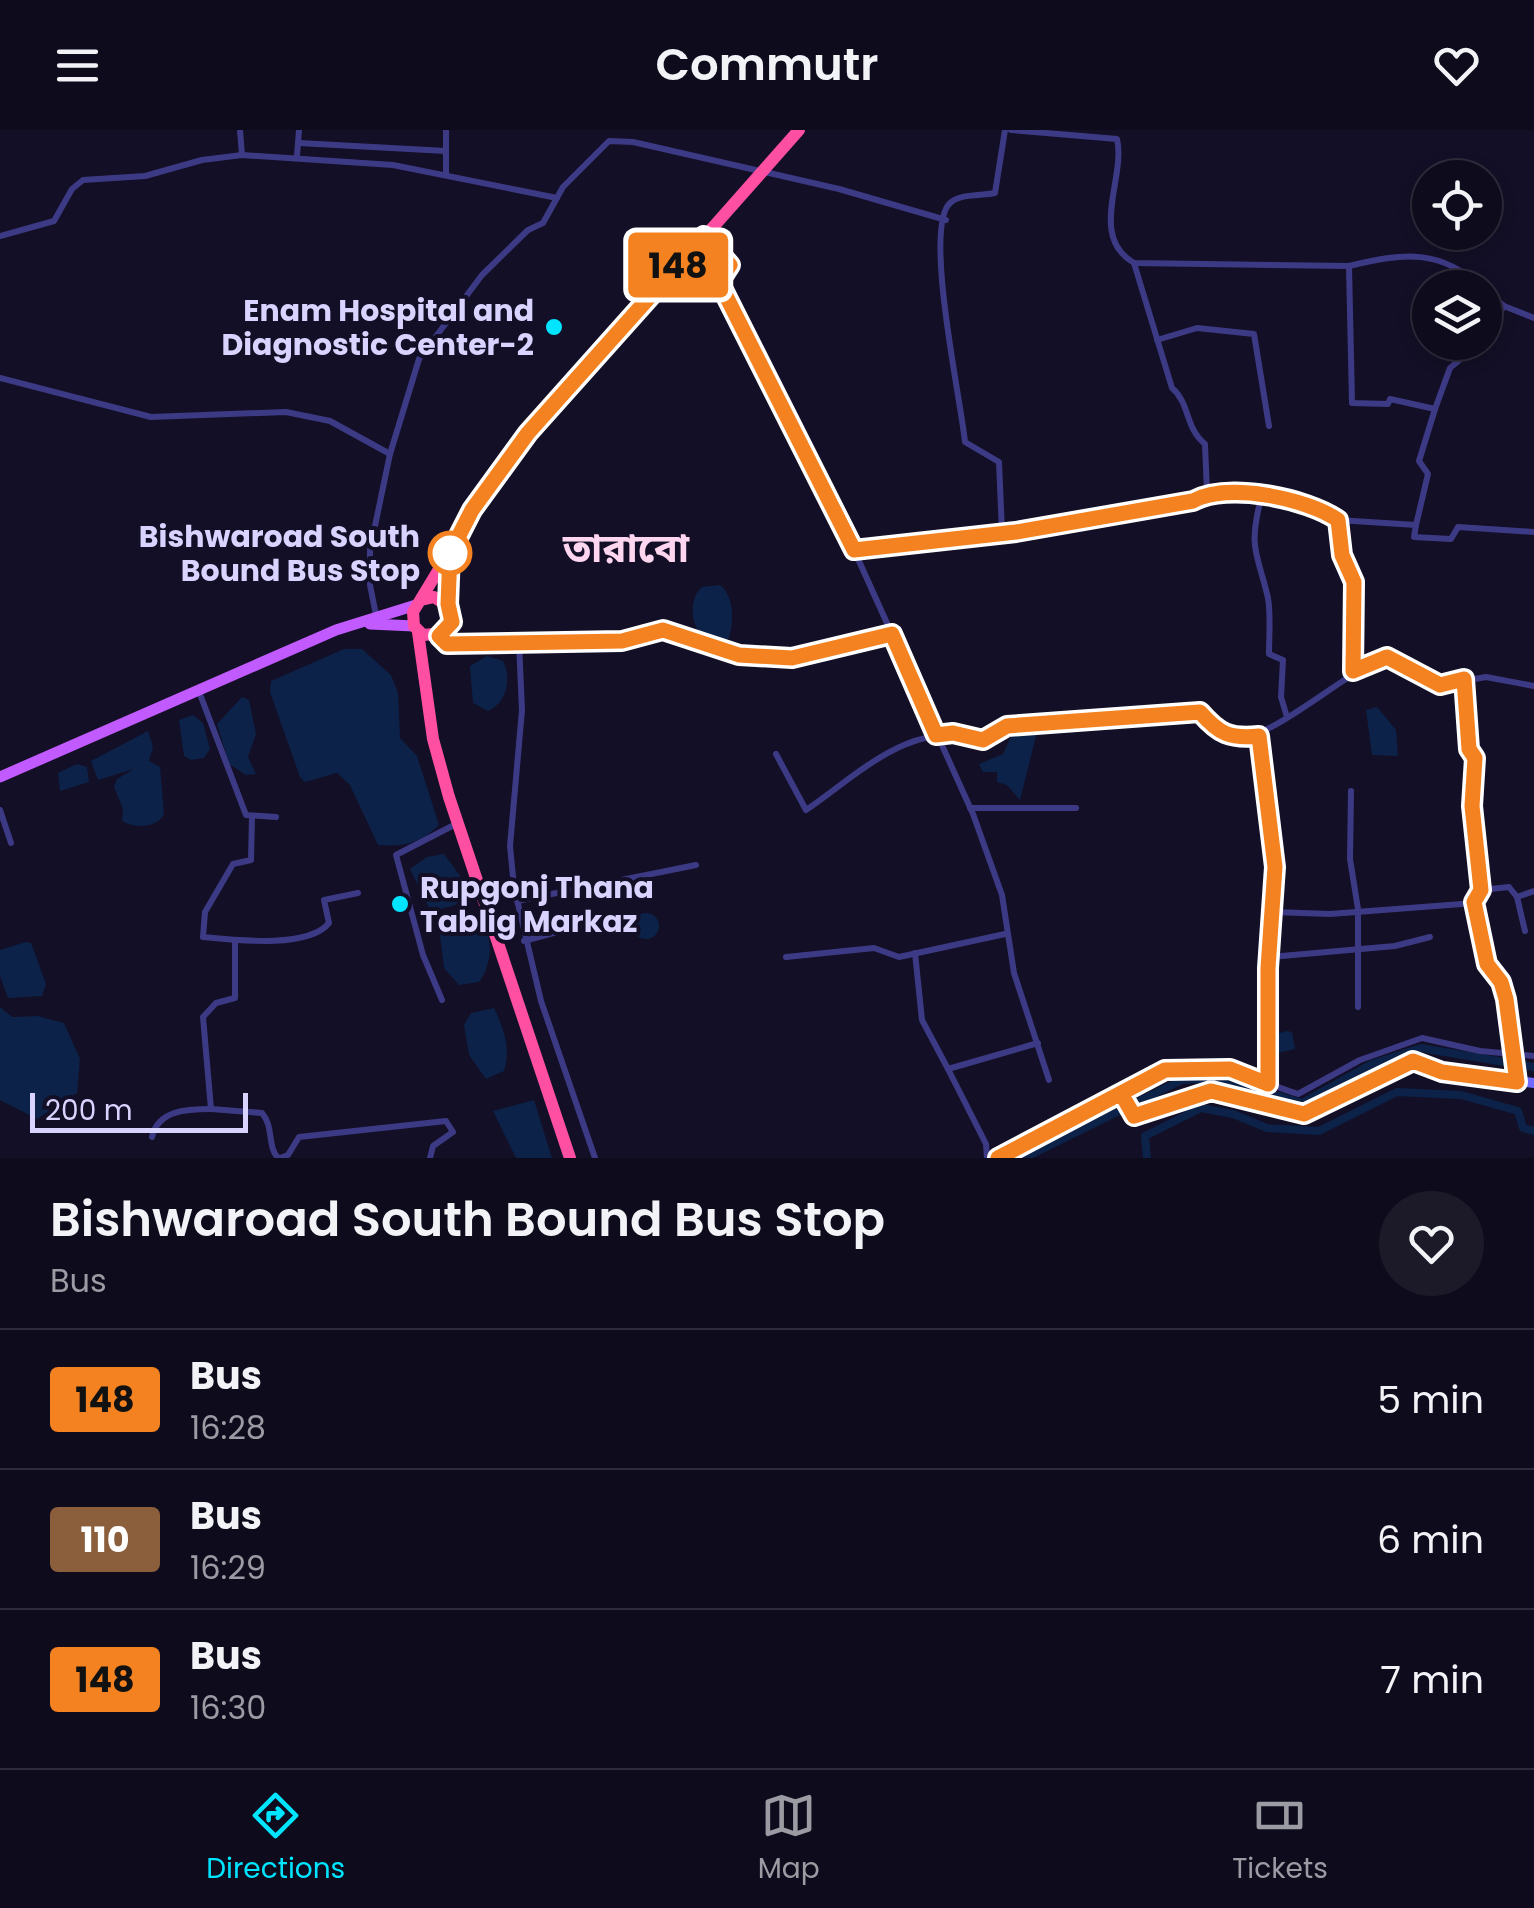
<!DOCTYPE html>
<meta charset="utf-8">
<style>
body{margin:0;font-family:Poppins,"Noto Sans Bengali",sans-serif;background:#1c1929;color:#f1f3f6;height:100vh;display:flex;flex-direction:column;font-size:38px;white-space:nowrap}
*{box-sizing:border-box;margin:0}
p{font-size:32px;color:#9b9ba3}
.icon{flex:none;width:55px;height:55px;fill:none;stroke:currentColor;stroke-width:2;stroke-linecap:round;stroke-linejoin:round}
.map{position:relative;height:1028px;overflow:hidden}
.drawer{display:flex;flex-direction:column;background:#0e0b1c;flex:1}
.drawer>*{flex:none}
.badge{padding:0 20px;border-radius:8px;font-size:35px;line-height:65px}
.fabs{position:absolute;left:1412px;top:30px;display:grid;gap:20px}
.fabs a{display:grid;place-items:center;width:90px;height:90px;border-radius:50%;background:#0e0b1c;box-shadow:0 5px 15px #0003,0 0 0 2px #2e2b3b;font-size:50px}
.scale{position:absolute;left:30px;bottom:25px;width:218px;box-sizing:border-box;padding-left:10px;border:5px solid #d9d4ff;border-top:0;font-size:28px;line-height:35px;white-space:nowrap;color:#d9d4ff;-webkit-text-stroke:8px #130f26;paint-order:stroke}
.map>.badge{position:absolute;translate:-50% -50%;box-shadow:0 0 0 5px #fff}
.round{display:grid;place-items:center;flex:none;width:105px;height:105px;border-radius:52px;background:#1c1929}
.overview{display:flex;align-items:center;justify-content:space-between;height:170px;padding:0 50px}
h1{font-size:48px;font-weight:600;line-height:75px}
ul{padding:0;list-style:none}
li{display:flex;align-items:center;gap:30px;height:140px;padding:0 50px;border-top:2px solid #2e2b3b}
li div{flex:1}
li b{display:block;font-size:38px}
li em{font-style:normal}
li .badge{min-width:110px;font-weight:700;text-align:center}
header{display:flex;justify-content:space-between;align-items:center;height:130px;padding:0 50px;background:#0e0b1c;font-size:45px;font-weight:600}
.tab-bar{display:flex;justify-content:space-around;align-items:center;height:140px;border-top:2px solid #2e2b3b;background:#0e0b1c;font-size:28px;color:#9b9ba3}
.tab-bar a{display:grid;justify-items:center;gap:5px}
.tab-bar .on{color:#00e5ff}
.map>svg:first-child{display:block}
</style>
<header><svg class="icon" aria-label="menu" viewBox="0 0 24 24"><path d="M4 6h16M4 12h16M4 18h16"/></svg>Commutr<svg class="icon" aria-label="heart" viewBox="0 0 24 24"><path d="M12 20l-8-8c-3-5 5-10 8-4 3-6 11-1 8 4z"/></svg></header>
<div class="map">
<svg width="1534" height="1028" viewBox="0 0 1534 1028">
<rect width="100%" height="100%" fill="#130f26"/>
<g fill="#0c2248">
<path d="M720,455C734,466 734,491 729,508C697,526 681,475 702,457Z"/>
<path d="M344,519H362L391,545L398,563L400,608L417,626L439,695C421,713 404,717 378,715L350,655L337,643L305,652L300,647L270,562L271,551Z"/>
<path d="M487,526L503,531C512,548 507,573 488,581L473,573L470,536Z"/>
<path d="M242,567L249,570L256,604L248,627L256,644L246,645L229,634L217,594Z"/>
<path d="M1377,577L1396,600L1398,626L1372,625L1366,580Z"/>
<path d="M193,585L203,593L210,619L204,628L191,630L184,626L179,590Z"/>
<path d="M148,601L153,617L149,631L160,637L164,684C157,698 135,699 122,691L123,679L114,657L117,649L134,639L98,650L91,631Z"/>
<path d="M1013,602H1037L1020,670L1007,655L997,652V642H983L979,634L1003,624Z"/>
<path d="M77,634L87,637L89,652L60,661L58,643Z"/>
<path d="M444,724L463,750L464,767L455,775L431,782L410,739L427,727Z"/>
<circle cx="646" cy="796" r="13"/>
<path d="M481,788C493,808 493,833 479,852L459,855L444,838L440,805L456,792Z"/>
<path d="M26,812L31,813L46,854L42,866L8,868L0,846V820Z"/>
<path d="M0,877L12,887L38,886L64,893L80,929L77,963L37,989L0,970Z"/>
<path d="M494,878C504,899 511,918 504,941L486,949L469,925L464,895L471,883Z"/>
<path d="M1287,901L1292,902L1295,919L1274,924L1271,914L1276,904Z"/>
<path d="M534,970L552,1028H516L493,981Z"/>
</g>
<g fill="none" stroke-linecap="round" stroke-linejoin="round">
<g stroke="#0c2248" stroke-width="8">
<path d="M1024,1028L1182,950L1218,948L1302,973L1372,934L1421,918L1534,937"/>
<path d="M1147,1028L1145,1006L1201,978L1233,984L1267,998L1319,1001L1397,962L1461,965L1518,981L1523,998L1534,1001"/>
</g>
<g stroke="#3d3a85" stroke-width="6">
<path d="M240,0L242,25"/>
<path d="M1011,0L1117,9C1126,48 1088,106 1134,133L1349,136C1403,123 1441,118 1482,158"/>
<path d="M299,13L446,21"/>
<path d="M297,26L299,0"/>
<path d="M446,45V0"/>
<path d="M0,106L54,91L72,59L83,50L145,46L202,30L242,25L393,35L557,68"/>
<path d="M705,107L730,135L719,152L854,420L973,684L1002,765L1014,843L1049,950"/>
<path d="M1134,133L1172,258C1190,273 1185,298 1205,314L1207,363L1239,360L1261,368"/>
<path d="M1349,136L1352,273L1388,274L1390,269L1435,279L1419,331L1428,344L1416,395L1338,390L1342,425L1354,451L1353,541"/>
<path d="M1485,160L1504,176L1534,188"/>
<path d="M1485,206L1504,176"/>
<path d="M1157,210L1197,198L1254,204L1269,296"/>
<path d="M0,248L151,287L286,282L330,291L390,324"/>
<path d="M1435,279L1450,238L1481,212"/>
<path d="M1416,395L1414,407L1451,409L1458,397L1534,402"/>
<path d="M1002,402L999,332L965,312C961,270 923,98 950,73C961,63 982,66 995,63L1005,0"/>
<path d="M855,420L1016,402L1193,371L1207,363"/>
<path d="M376,485L370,455V420L390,324L419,229L482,145L528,100L543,93L563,57L609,11L633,12L839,59L946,90"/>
<path d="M439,506L447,514L458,515L622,511L663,500L739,525L792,527L892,504"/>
<path d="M519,513L522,580L510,716L514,757L541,871L595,1028"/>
<path d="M1464,549L1469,619L1475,628L1471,676L1481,760L1475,773L1487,834L1501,852L1506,869L1516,950"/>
<path d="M198,559L246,685L276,687"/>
<path d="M1287,587L1281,567L1283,530L1269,524C1269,506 1271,486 1268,468C1257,421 1248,420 1261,368H1282L1338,390"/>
<path d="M1259,606L1275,737L1268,838L1269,954L1263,974"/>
<path d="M776,624L806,680C859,644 913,587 983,610L1007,596L1200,582C1209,592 1216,604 1229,607C1267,617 1343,541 1387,527L1440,555L1486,547L1534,556"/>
<path d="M1351,661L1350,729L1358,779V877"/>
<path d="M970,678H1076"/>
<path d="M0,680L11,713"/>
<path d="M252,687L251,730L233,734L205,782L203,807C234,810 308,819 329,793L324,770L358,763"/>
<path d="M1481,760L1509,757L1517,767L1534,761"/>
<path d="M1517,767L1525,801"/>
<path d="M517,771L696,735"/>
<path d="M1274,782L1330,784L1475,773"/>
<path d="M235,810V868L216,873L203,887L211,979L262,983C274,997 267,1016 278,1028"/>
<path d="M524,811L619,785"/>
<path d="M915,823L922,890L948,939L1038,913"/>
<path d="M786,827L874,818L899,827L1005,804"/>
<path d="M1270,827L1395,816L1430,807"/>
<path d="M442,870L423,825L396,725L456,694"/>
<path d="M948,939L986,1014L987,1028"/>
<path d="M1122,964C1135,957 1149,947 1163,941C1207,924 1257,951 1298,964L1360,930L1422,908L1480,921L1534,926"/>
<path d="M152,1007C158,980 187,979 211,979"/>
<path d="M280,1028L288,1025L299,1007L446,991L453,1002L433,1016L430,1028"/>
</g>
<g stroke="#6f6bff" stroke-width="10">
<path d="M1122,965L1134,987L1211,961L1303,985L1413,931L1442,942L1534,953"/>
<path d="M998,1028L1121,965"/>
</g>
<g stroke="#c25bff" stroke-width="11">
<path d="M370,494L414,496"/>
<path d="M0,647L336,500L416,475"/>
</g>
<g stroke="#ff4fa3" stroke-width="12">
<path d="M421,470L434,467L451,478L452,492L445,503L423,505L414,496L413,482L501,337L799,0"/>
<path d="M448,474L449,430"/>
<path d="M418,502L433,609L449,667L570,1028"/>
</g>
</g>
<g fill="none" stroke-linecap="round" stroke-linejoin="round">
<g stroke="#fff" stroke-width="22">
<path id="line" d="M998,1028L1165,940L1230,939L1268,954V838L1275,737L1259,606C1230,609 1219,604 1200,582L1007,596L983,610L953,603L936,605L892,504L792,528L739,525L663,500L622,511L447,514L439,506L452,492L448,474L450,423L472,380L528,303L704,106L730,135L719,152L854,420L1016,402L1193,371C1227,352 1306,368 1338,390L1342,425L1354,452L1353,541L1387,527L1440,555L1464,549L1469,619L1475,628L1472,676L1481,760L1474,772L1487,834L1501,852L1506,869L1517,952L1442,942L1413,931L1304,984L1211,961L1134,986L1122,965"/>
</g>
<use href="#line" stroke="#f58220" stroke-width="15"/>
</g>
<g fill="#00e5ff" stroke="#130f26" stroke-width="4">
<circle cx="554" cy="197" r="10"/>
<circle cx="400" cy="774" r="10"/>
</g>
<circle fill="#fff" stroke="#f58220" stroke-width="5" cx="450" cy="423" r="20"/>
<g text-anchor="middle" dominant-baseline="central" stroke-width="8" stroke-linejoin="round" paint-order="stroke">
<g font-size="30" font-weight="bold" fill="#d9d4ff" stroke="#130f26" text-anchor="end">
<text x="534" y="180">Enam Hospital and<tspan x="534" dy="34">Diagnostic Center-2</tspan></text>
<text x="420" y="757" text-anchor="start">Rupgonj Thana<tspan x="420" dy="34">Tablig Markaz</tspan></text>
</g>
<g font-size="30" font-weight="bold" fill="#d9d4ff" stroke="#130f26" text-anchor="end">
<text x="420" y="406">Bishwaroad South<tspan x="420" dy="34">Bound Bus Stop</tspan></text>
</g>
<g font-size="40" font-weight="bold" fill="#ffd6f0" stroke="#130f26">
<text x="626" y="418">তারাবো</text>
</g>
</g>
</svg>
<div class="fabs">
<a><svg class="icon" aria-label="locate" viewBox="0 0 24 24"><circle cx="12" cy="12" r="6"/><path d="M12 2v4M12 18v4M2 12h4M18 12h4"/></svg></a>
<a><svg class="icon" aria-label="layers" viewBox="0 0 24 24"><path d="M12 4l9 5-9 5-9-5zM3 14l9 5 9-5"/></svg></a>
</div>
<div class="scale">200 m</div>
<b class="badge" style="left:678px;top:135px;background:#f58220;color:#111">148</b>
</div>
<section class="drawer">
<div class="overview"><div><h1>Bishwaroad South Bound Bus Stop</h1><p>Bus</p></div><a class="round"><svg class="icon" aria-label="heart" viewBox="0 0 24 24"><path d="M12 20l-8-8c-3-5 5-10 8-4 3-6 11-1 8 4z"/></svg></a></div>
<ul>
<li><span class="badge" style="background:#f58220;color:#111">148</span><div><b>Bus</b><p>16:28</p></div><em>5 min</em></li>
<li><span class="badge" style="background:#8b5e3c;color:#fff">110</span><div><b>Bus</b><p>16:29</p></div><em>6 min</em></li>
<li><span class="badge" style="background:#f58220;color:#111">148</span><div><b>Bus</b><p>16:30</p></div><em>7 min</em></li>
</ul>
</section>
<nav class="tab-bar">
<a class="on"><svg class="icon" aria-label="directions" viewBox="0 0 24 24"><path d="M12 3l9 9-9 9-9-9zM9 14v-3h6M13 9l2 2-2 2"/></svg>Directions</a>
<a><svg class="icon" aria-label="map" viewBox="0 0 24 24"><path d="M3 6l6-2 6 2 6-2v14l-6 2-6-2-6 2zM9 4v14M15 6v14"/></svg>Map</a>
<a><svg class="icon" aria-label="tickets" viewBox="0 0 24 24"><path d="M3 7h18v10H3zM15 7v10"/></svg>Tickets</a>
</nav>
